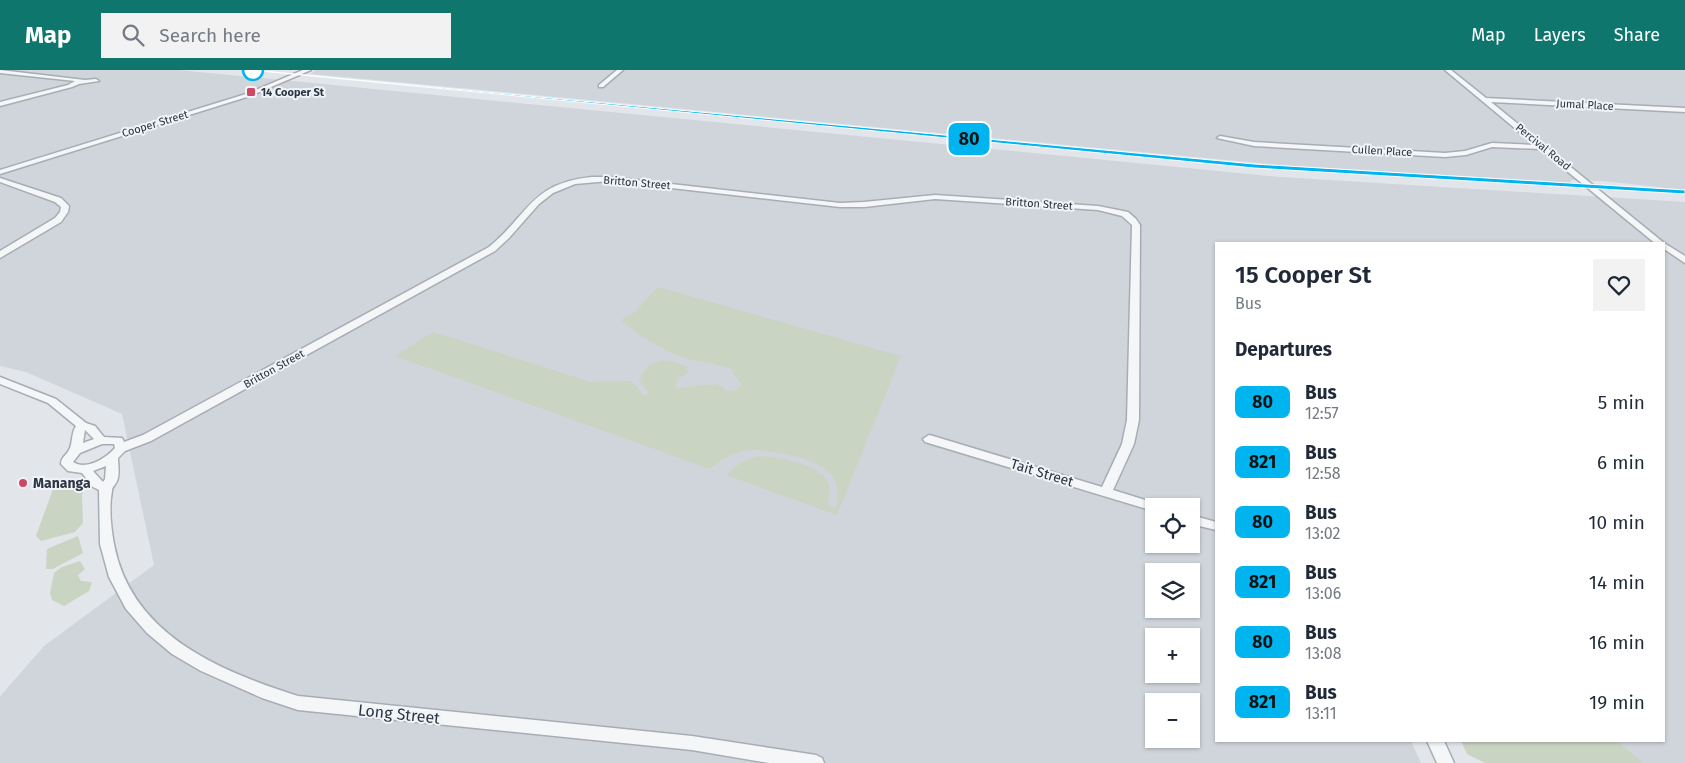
<!DOCTYPE html>
<meta charset="utf-8">
<style>
body{margin:0;font-family:"Fira Sans",sans-serif;background:#f2f2f3;color:#1f2937;height:100vh;display:flex;flex-direction:column;font-size:19px;white-space:nowrap}
*{box-sizing:border-box;margin:0}
p{font-size:16px;color:#747a83}
.icon{flex:none;width:28px;height:28px;fill:none;stroke:currentColor;stroke-width:2;stroke-linecap:round;stroke-linejoin:round}
.map{position:relative;flex:1;overflow:hidden}
.drawer{position:absolute;left:1215px;top:172px;width:450px;height:500px;display:flex;flex-direction:column;background:#fff;border-radius:0px;box-shadow:0 1px 4px #0004}
.drawer>*{flex:none}
.badge{padding:0 10px;border-radius:8px;font-size:18px;line-height:32px}
.tools{position:absolute;left:1145px;top:428px;display:grid;gap:10px}
.tools a{display:grid;place-items:center;width:55px;height:55px;border-radius:0px;background:#fff;box-shadow:0 1px 4px #0004;font-size:25px}
.map>.badge{position:absolute;translate:-50% -50%;box-shadow:0 0 0 2px #fff}
h2{padding:0 20px;font-size:19px;line-height:45px}
.round{display:grid;place-items:center;flex:none;width:52px;height:52px;border-radius:0px;background:#f2f2f3}
.summary{display:flex;align-items:center;justify-content:space-between;height:85px;padding:0 20px}
h1{font-size:24px;font-weight:600;line-height:38px}
ul{padding:0;list-style:none}
li{display:flex;align-items:center;gap:15px;height:60px;padding:0 20px}
li div{flex:1}
li b{display:block;font-size:19px}
li em{font-style:normal}
li .badge{min-width:55px;font-weight:700;text-align:center}
header{display:flex;align-items:center;gap:30px;box-sizing:border-box;height:70px;padding:0 25px;background:#0f766e;color:#fff}
header strong{font-size:24px}
nav{display:flex;gap:28px;margin-inline-start:auto;font-size:18px}
.search{width:350px;height:45px;background:#f2f2f3;display:flex;align-items:center;gap:12px;box-sizing:border-box;padding:0 18px;border-radius:0px;color:#747a83;font-size:19px}
.map>svg:first-child{display:block}
</style>
<header>
<strong>Map</strong>
<div class="search"><svg class="icon" aria-label="search" viewBox="0 0 24 24"><circle cx="10" cy="10" r="6"/><path d="M15 15l6 6"/></svg>Search here</div>
<nav><a>Map</a><a>Layers</a><a>Share</a></nav>
</header>
<div class="map">
<svg width="1685" height="693" viewBox="0 0 1685 693">
<rect width="100%" height="100%" fill="#e2e6ea"/>
<g fill="#d0d5dc" fill-rule="evenodd">
<path d="M0,0H178L1281,107L1685,132V693H1644L1617,671H1664V174H1216V671H1411L1421,693H0V627L2,624L44,576L154,495L122,344L26,302L0,296ZM1154,436H1191V474H1154ZM1154,501H1191V539H1154ZM1154,566H1191V604H1154ZM1154,631H1191V669H1154Z"/>
<path d="M316,0H1685V120L1602,111L1571,110V113L1560,112L1279,95L311,4Z"/>
</g>
<g fill="#c9d4c3">
<path d="M658,217L901,286L837,445L726,405C735,396 744,390 756,387C772,384 819,395 827,410C832,419 827,429 829,437H836C838,426 839,414 831,404C816,387 765,377 743,381C730,384 720,390 710,399L395,286L433,262L591,312L630,311L637,316L643,325L647,326L649,323L639,310C648,288 668,286 687,297L688,302L677,310L676,318L717,314L727,321L736,320L742,315L733,304L734,300C720,294 704,293 688,289C668,284 636,264 621,250L635,242Z"/>
<path d="M73,411L82,412L85,416L82,425L83,453L75,462L41,471L36,466L53,419Z"/>
<path d="M78,466L83,483L53,499H46L47,479Z"/>
<path d="M80,491L85,499L78,505L81,511L92,512L89,521L64,536L52,530L50,523L54,503L62,497Z"/>
<path d="M1461,671H1617L1644,693H1485L1467,684Z"/>
</g>
<g fill="none" stroke-linecap="round" stroke-linejoin="round">
<g stroke="#a7adb4" stroke-width="3">
<g id="minor">
<path d="M0,0L85,10L96,9L99,11L79,14L72,17L0,36V32L68,15L75,11L0,3Z"/>
<path d="M303,0H311L250,26L0,104V100L246,24Z"/>
<path d="M617,0H623L603,17H599V15Z"/>
<path d="M1445,0H1451L1486,28L1685,38V42L1491,32L1664,173L1685,186V193L1664,179V174H1656L1540,79L1492,77L1466,85L1445,87L1254,76L1217,68L1220,66L1254,72L1445,83L1465,81L1492,73L1535,75Z"/>
<path d="M592,107H609L840,133L864,132L935,125L1098,136L1128,142L1136,149L1140,155L1139,350L1134,374L1113,420L1158,434L1160,436H1154V441L1150,440L925,372L923,369L929,365L933,366L1102,417L1122,374L1127,350L1132,155L1122,146L1098,140L935,129L864,137H840L609,111L575,114L553,123L539,134L509,168L495,181L151,371L125,381L118,388C118,395 120,404 117,411C116,415 112,416 112,421C109,436 111,458 114,474C131,565 220,601 298,626L692,666L816,685L822,688L824,693H769L692,680L298,640L262,628L201,601L172,584L147,563L126,539L109,507L100,474L99,420L93,417L82,403L68,401L61,394C61,387 66,386 69,380C73,373 71,363 76,356L48,333L0,314V307L56,329L86,353L95,356L104,367L122,368L124,372L143,365L489,177C530,143 531,113 592,107ZM85,360L94,369L83,373ZM102,374H114L115,378C106,388 86,401 73,392L80,383ZM106,396L105,409L103,412L93,401Z"/>
<path d="M0,108L61,128L69,136L68,142L61,152L0,188V181L55,148L60,142L61,137L55,132L0,112Z"/>
<path d="M1191,445L1216,452V460L1191,454Z"/>
<path d="M1427,671H1444L1454,693H1437Z"/>
</g>
</g>
<use href="#minor" fill="#f5f6f8" fill-rule="evenodd"/>
</g>
<path fill="#00b5ef" stroke="#fff" d="M251,0L1254,94L1685,120V124L1254,98Z"/>
<circle fill="#fff" stroke="#00b5ef" stroke-width="2.5" cx="253" cy="0" r="10"/>
<g fill="#ce4866" stroke="#f1f4f7" stroke-width="2">
<rect x="246" y="17" width="10" height="10" rx="2.5"/>
<circle cx="23" cy="413" r="5"/>
</g>
<g text-anchor="middle" dominant-baseline="central" stroke-width="4" stroke-linejoin="round" paint-order="stroke">
<g font-size="11" font-weight="bold" fill="#2a3442" stroke="#f1f4f7" text-anchor="start">
<text x="261" y="22">14 Cooper St</text>
</g>
<g font-size="11" fill="#2a3442" stroke="#f1f4f7">
<text transform="translate(1585 35) rotate(3)">Jumal Place</text>
<text transform="translate(155 54) rotate(-17)">Cooper Street</text>
<text transform="translate(1543 77) rotate(39)">Percival Road</text>
<text transform="translate(1382 81) rotate(3)">Cullen Place</text>
<text transform="translate(637 113) rotate(5)">Britton Street</text>
<text transform="translate(1039 134) rotate(4)">Britton Street</text>
<text transform="translate(274 299) rotate(-29)">Britton Street</text>
</g>
<g font-size="14" fill="#2a3442" stroke="#f1f4f7">
<text transform="translate(1042 403) rotate(17)">Tait Street</text>
</g>
<g font-size="14" font-weight="bold" fill="#2a3442" stroke="#f1f4f7" text-anchor="start">
<text x="33" y="413">Mananga</text>
</g>
<g font-size="16" fill="#2a3442" stroke="#f1f4f7">
<text transform="translate(399 644) rotate(6)">Long Street</text>
</g>
</g>
</svg>
<div class="tools">
<a><svg class="icon" aria-label="locate" viewBox="0 0 24 24"><circle cx="12" cy="12" r="6"/><path d="M12 2v4M12 18v4M2 12h4M18 12h4"/></svg></a>
<a><svg class="icon" aria-label="layers" viewBox="0 0 24 24"><path d="M12 4l9 5-9 5-9-5zM3 14l9 5 9-5"/></svg></a>
<a>+</a>
<a>−</a>
</div>
<b class="badge" style="left:969px;top:69px;background:#00b5ef;color:#111">80</b>
<section class="drawer">
<div class="summary"><div><h1>15 Cooper St</h1><p>Bus</p></div><a class="round"><svg class="icon" aria-label="heart" viewBox="0 0 24 24"><path d="M12 20l-8-8c-3-5 5-10 8-4 3-6 11-1 8 4z"/></svg></a></div>
<h2>Departures</h2>
<ul>
<li><span class="badge" style="background:#00b5ef;color:#111">80</span><div><b>Bus</b><p>12:57</p></div><em>5 min</em></li>
<li><span class="badge" style="background:#00b5ef;color:#111">821</span><div><b>Bus</b><p>12:58</p></div><em>6 min</em></li>
<li><span class="badge" style="background:#00b5ef;color:#111">80</span><div><b>Bus</b><p>13:02</p></div><em>10 min</em></li>
<li><span class="badge" style="background:#00b5ef;color:#111">821</span><div><b>Bus</b><p>13:06</p></div><em>14 min</em></li>
<li><span class="badge" style="background:#00b5ef;color:#111">80</span><div><b>Bus</b><p>13:08</p></div><em>16 min</em></li>
<li><span class="badge" style="background:#00b5ef;color:#111">821</span><div><b>Bus</b><p>13:11</p></div><em>19 min</em></li>
</ul>
</section>
</div>
